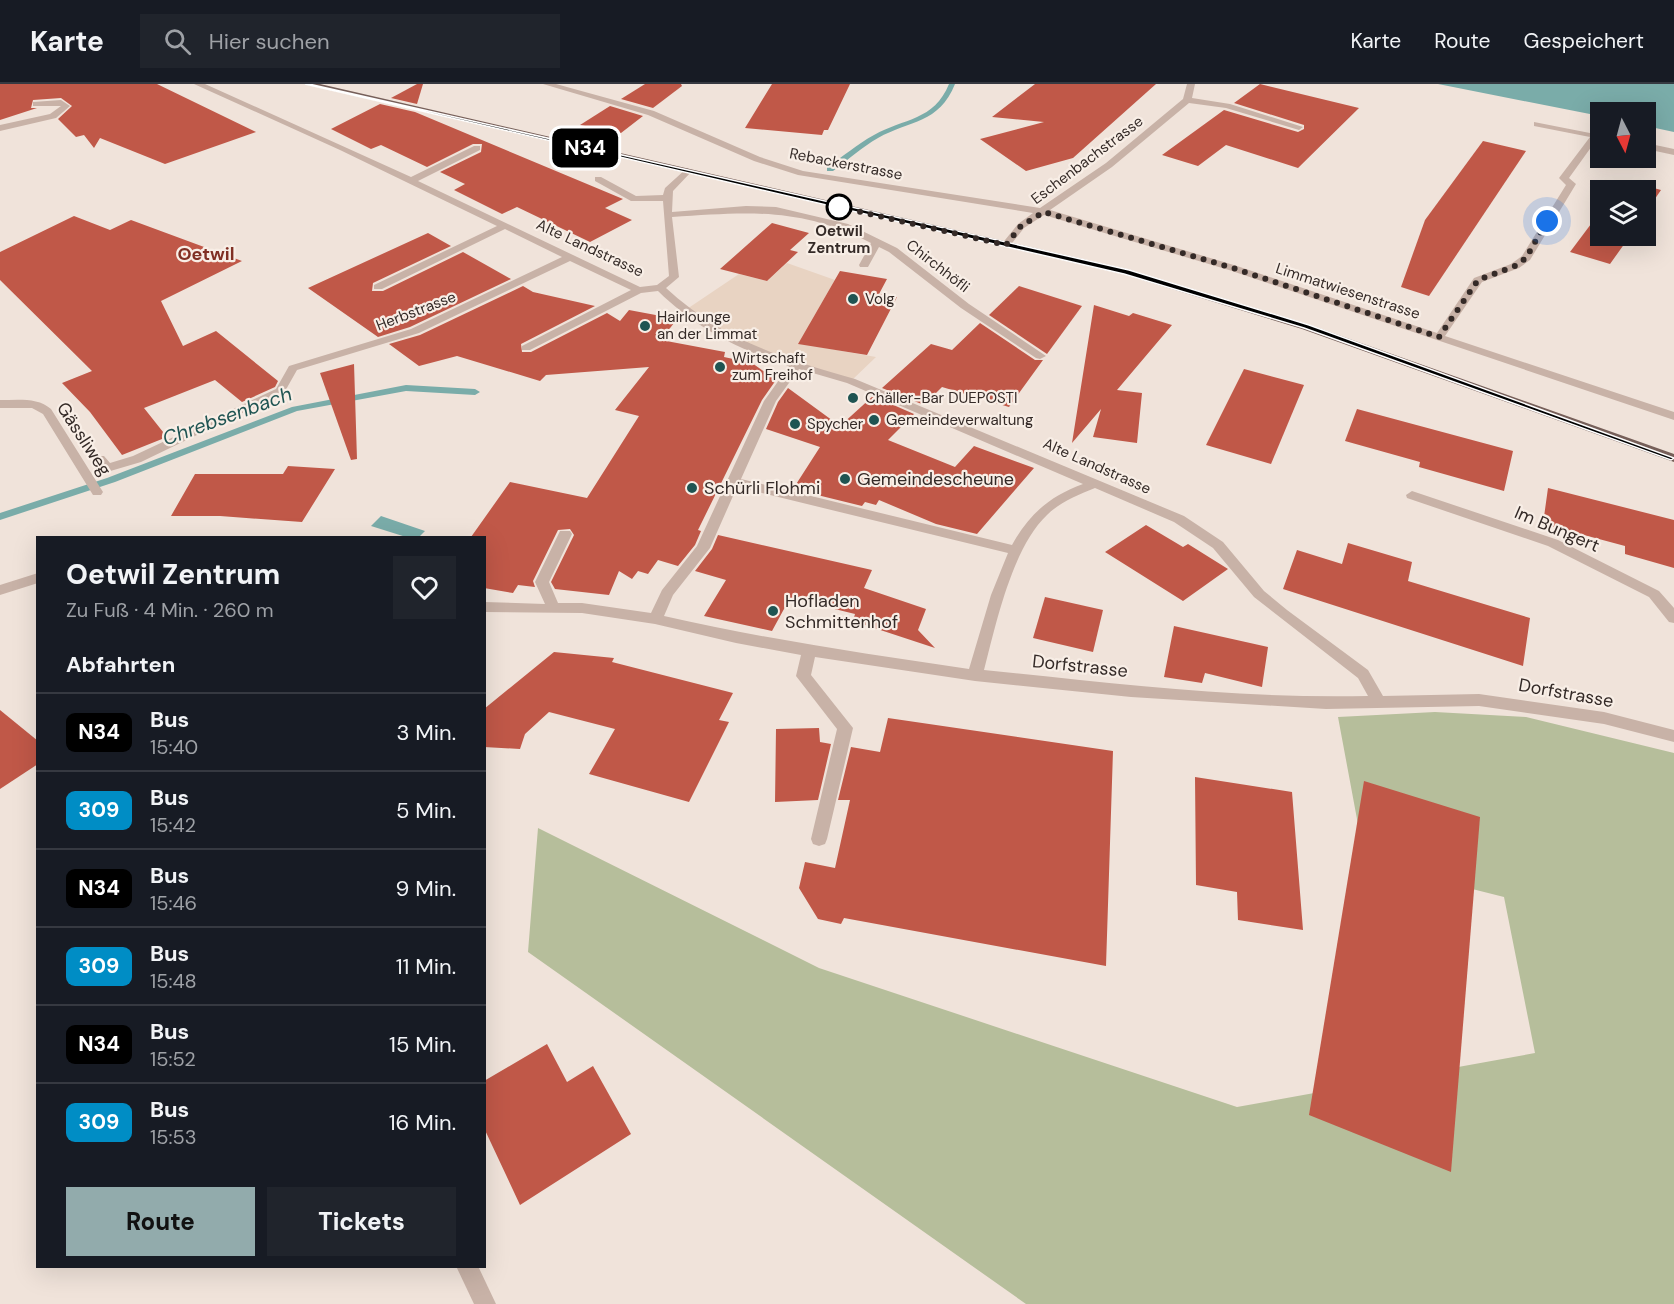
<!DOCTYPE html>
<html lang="de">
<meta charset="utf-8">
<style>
body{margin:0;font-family:"DM Sans",sans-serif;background:#20242c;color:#f1f3f6;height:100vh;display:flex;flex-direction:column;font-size:22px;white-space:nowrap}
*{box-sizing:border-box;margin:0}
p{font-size:20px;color:#9ea1a6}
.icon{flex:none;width:33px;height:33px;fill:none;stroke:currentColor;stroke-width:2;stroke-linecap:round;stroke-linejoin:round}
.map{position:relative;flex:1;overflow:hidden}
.details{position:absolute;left:36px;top:452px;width:450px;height:732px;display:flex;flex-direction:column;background:#171b24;border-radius:0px;box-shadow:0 6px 24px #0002}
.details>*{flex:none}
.badge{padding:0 12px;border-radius:9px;font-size:21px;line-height:39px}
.needle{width:39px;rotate:174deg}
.tools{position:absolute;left:1590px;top:18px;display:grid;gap:12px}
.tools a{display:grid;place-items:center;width:66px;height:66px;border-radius:0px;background:#171b24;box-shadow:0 6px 24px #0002;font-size:30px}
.you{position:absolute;width:30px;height:30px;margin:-15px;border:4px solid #fff;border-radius:50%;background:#1a73e8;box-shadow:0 0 0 9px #1a73e833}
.map>.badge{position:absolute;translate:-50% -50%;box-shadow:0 0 0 3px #fff}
h2{padding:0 30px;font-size:22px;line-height:54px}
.round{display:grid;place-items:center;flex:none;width:63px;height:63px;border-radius:0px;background:#20242c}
.head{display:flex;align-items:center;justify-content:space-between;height:102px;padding:0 30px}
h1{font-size:28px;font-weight:800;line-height:45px}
.cta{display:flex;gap:12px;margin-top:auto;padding:12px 30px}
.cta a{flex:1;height:69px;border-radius:0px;background:#92abac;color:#111;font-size:24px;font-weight:800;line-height:69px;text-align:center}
.cta a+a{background:#20242c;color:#f1f3f6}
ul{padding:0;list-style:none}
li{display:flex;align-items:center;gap:18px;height:78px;padding:0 30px;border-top:2px solid #363941}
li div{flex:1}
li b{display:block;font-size:22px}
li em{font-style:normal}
li .badge{min-width:66px;font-weight:700;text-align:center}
header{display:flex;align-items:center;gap:36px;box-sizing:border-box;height:84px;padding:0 30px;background:#171b24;border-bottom:2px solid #363941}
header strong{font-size:28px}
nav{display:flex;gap:33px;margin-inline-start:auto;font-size:21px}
.search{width:420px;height:54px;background:#20242c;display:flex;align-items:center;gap:15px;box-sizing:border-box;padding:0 21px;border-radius:0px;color:#9ea1a6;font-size:22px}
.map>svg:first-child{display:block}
</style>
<header>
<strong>Karte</strong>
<div class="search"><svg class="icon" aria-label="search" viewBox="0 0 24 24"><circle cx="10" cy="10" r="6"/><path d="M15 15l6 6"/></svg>Hier suchen</div>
<nav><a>Karte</a><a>Route</a><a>Gespeichert</a></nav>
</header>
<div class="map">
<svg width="1674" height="1220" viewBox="0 0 1674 1220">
<rect width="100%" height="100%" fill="#f0e3da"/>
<path fill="#b6be9b" d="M1435,628L1526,633L1674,669V1220H1026L528,868L538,744L819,884L1237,1023L1535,969L1504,813L1365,778L1338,633Z"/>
<path fill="#e8d3c2" d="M787,179L835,196L810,239L814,262L876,273L851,297L796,281L712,245L684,227L739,190L767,197Z"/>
<g fill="#7aaca9">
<path d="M1438,0H1674V48L1646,42V28H1600V32Z"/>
<path d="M381,432L425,447L419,453H406L371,442Z"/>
</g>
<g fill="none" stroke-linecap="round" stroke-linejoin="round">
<g fill="#7aaca9" fill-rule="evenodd">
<path d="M949,0H955C939,40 910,36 878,54C862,63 848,76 833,87H827V83C843,73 857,60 874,51C904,34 934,37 949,0Z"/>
<path d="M406,301L475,305L480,308L475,311L406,307L297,327L115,398L0,436V429L107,394L292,323Z"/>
</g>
</g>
<g fill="#c05848">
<path d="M0,0H157L256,48L165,80L100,54L94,64L84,51L76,53L58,35L72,22L61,14L33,16L31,24H37L0,36Z"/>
<path d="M417,0H423L417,20L391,14Z"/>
<path d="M645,0H681L682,2L653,24L621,15Z"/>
<path d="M772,0H850L828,46H824L822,51L745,44Z"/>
<path d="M1035,0H1156L1073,74L1026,87L980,55L1044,38L992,33Z"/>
<path d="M1260,0L1359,24L1298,84L1226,61L1198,82L1162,71L1224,26L1298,48L1304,45V41L1234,19Z"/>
<path d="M380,20L415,28L623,115L605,124L632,136L590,158L517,123L502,130L454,106L465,100L440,88L481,68L482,60H473L427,83L381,61L371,65L331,45Z"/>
<path d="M610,22L643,32L621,49L580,41Z"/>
<path d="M1483,57L1526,67L1429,212L1401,203L1425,136Z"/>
<path d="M1625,96L1661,106L1646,128V106H1617Z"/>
<path d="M1600,128V152H1630L1610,180L1570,168Z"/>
<path d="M74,132L110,146L131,136L242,177L161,217L183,262L216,247L278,297L275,303L242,318L215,296L144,324L167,353L122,371L90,328L62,299L92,287L0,196V168Z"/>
<path d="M772,139L809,149L790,166L798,168L767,197L720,185Z"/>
<path d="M428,149L451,162L373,199L372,207H383L463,168L511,195L410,243L378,253L308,204Z"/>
<path d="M840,187L887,195L879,210L897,213L867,271L798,260Z"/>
<path d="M523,202L533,208L595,222L521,260L522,268H531L607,229L620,237L629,226L677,235L661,256L725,268L724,273L752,279L776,296L762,316L698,446L701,447L695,461L678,482L658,476L648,490L638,487L632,495L619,487L609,511L555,505L551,498L574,451L570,445L558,446L533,497L535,503L518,501L513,509L484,504V453H471L510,398L587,414L639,332L615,326L649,283L546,291L540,297L457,272L419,282L389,260L420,251Z"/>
<path d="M1019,202L1082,222L1047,270L989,231Z"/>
<path d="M1094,221L1129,232L1133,229L1172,241L1117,306L1142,309L1137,359L1093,353L1101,325L1072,359Z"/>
<path d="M980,239L1035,276H1043L1009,323L942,303L924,321L882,304L931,260L952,266Z"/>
<path d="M354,280L357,375L351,376L320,289Z"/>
<path d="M1244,285L1304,301L1271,380L1206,361Z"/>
<path d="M788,304L840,342L873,312L914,330L888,356L955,383L974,362L1034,384L977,450L936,440L879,416L876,421L865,418L862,422L793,405L820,363L766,345L778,318Z"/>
<path d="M1357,325L1513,367L1504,407L1419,383L1420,378L1345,357Z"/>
<path d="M288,382L335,385L302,438L220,432H171L195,390H283Z"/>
<path d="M1548,404L1674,436V484L1625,470V462L1543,440Z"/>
<path d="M1146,441L1183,463L1188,460L1228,485L1183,517L1105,468Z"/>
<path d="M718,451L872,486L864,504L926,525L918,546L935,564L853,537L855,530L790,514L772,547L704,532L726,496L695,487L712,465Z"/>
<path d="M1348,459L1412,478L1408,497L1530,534L1523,582L1283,505L1297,466L1342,480Z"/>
<path d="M1045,513L1103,526L1093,568L1033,554Z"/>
<path d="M1174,542L1268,563L1262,603L1205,589L1202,599L1164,593Z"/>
<path d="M554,568L614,574L612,578L733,609L719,636L729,638L689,718L589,690L615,645L549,628L525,650L520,665L484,663V625Z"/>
<path d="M0,626L38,657V680L0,705Z"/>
<path d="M888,634L1113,667L1106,882L844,834L841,840L818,835L799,804L805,778L835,784L850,716H838L851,663L880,668Z"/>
<path d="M819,644L820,658L831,660L818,716L775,718L776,645Z"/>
<path d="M1195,693L1292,708L1303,846L1238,836L1237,808L1196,801Z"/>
<path d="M1364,697L1480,733L1451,1088L1309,1031Z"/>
<path d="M547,960L567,998L593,982L631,1050L520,1121L484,1044V997Z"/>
</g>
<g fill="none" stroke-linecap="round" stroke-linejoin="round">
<g fill="#c8b2a7" fill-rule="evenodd">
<path d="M194,0H205L411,93L474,62H480V66L418,97L640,203L657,201L669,192L663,117H631L595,97V93H601L636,112L663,111L665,104L687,84L692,87L673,107L672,128L746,122L776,123L848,140L897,164L969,220L1046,272L1040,275L1036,274L961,224L889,168L879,163L868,183H860L859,181L871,159C800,123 749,128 672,133L679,193L666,204C722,256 784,275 855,295L1184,432L1223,458L1264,507L1287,526L1368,586L1383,612L1479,610L1604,628L1674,646V658L1604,640L1479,622L1326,625L1131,613L975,597L815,573L811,591L853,644L827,755L825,760L819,762L813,760L811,755L837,645L796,592L801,571L736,559L655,540L582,529L484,528V518L545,520L535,498L560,447H570L572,450L549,498L558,519H582L651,529L662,506L697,462L764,317L789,282C739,266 696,244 658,207L641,209L530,266H522V262L631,206L570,177L419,249L297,286L284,309L141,378L107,388L103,387L94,375L96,372H104L110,379L133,372L276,305L289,282L411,245L562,173L505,145L382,205H374V201L497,142L340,66ZM799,285L847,299L1083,400C1050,412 1029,430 1012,461L741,395L776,317ZM737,403L1008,469L991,511L969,585C867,570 765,555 664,532L673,511L710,464ZM1095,404L1174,438L1213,464L1254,513L1358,594L1368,612C1240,615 1111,599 984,586C996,540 1012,464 1047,431C1060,418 1078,411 1095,404Z"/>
<path d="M543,0H556L654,27L760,73L803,87L1040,124L1106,79L1183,15L1187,0H1195L1192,14L1230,20L1303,43L1299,46L1226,24L1189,19L1112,83L1050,126L1237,182L1437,249L1474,194L1511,180L1522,172L1566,101L1559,94L1590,53L1534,42V38L1600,51V55H1597L1569,94L1576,100L1530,176L1519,184L1482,198L1445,252L1674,328V336L1229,186L1044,131L1024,144L1009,163H1003L1001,161L1018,140L1033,129L798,91L754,77L648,31Z"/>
<path d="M61,16L70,22L56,34L0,47V41L50,30L61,22H33V18Z"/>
<path d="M1646,59L1674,65V71L1646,65Z"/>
<path d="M0,316C17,316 38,313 51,325L103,408L101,411H93L43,330L32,324H0Z"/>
<path d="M1412,407L1558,456L1659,507L1674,524V539L1669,538L1649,513L1548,462L1407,414L1406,411Z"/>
<path d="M38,489V499L0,511V501Z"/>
<path d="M456,1182H478L496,1220H474Z"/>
</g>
<path fill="#765f59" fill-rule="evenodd" d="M305,0H320L1130,186L1310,241L1674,370V378L1302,245L1123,190Z"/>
</g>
<path fill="#000" stroke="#fff" stroke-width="1.5" d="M305,0H309L1129,186L1309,241L1674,374L1671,376L1304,244L1124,190Z"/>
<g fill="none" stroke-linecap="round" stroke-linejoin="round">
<path stroke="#342a27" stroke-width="6" stroke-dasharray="0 10.8" d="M839,123L1006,161L1021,142L1044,128L1233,184L1439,253L1478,196L1515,182L1526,174L1547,137"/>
</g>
<circle fill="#fff" stroke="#000" stroke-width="3" cx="839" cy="123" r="12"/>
<g fill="#1f5452" stroke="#f8eee6" stroke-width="2">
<circle cx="853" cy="215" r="6"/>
<circle cx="645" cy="242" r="6"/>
<circle cx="720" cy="283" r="6"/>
<circle cx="853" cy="314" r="6"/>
<circle cx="874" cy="336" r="6"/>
<circle cx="795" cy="340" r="6"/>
<circle cx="845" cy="395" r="6"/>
<circle cx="692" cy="404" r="6"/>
<circle cx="773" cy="527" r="6"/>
</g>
<g text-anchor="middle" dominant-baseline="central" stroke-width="4.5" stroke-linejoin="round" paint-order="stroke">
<g font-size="15" fill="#342a27" stroke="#f8eee6">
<text transform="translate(1087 76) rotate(-37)">Eschenbachstrasse</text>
<text transform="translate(846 80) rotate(11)">Rebackerstrasse</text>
<text transform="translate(590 164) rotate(25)">Alte Landstrasse</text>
<text transform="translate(938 182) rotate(38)">Chirchhöfli</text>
<text transform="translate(1348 207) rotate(18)">Limmatwiesenstrasse</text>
<text transform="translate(416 227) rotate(-21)">Herbstrasse</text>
<text transform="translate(1097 382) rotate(24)">Alte Landstrasse</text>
</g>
<g font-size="15" font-weight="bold" fill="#342a27" stroke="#f8eee6">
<text x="839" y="147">Oetwil<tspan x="839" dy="17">Zentrum</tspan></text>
</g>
<g font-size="15" fill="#342a27" stroke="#f8eee6" text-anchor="start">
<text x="865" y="215">Volg</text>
<text x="657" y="233">Hairlounge<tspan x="657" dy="17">an der Limmat</tspan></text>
<text x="732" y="274">Wirtschaft<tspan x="732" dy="17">zum Freihof</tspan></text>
<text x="865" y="314">Chäller-Bar DUEPOSTI</text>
<text x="886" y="336">Gemeindeverwaltung</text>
<text x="807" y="340">Spycher</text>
</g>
<g font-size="18" font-weight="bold" fill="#803024" stroke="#f8eee6">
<text x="206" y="170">Oetwil</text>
</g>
<g font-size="18" fill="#342a27" stroke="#f8eee6">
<text transform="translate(84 355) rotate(57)">Gässliweg</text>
<text transform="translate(1557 445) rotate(23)">Im Bungert</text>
<text transform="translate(1080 582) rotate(6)">Dorfstrasse</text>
<text transform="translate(1566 609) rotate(10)">Dorfstrasse</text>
</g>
<g font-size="18" fill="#342a27" stroke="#f8eee6" text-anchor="start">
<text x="857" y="395">Gemeindescheune</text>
<text x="704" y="404">Schürli Flohmi</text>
<text x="785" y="517">Hofladen<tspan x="785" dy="21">Schmittenhof</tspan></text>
</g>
<g font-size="20" font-style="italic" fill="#1f5452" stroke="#f8eee6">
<text transform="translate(227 332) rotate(-20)">Chrebsenbach</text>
</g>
</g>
</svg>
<div class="tools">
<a><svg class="needle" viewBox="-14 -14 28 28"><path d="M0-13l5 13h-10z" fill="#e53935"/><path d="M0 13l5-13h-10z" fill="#9ea1a6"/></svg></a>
<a><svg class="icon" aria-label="layers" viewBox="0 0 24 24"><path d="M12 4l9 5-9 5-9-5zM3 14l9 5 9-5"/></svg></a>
</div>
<div class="you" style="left:1547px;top:137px"></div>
<b class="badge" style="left:585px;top:64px;background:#000;color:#fff">N34</b>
<section class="details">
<div class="head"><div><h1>Oetwil Zentrum</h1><p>Zu Fuß · 4 Min. · 260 m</p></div><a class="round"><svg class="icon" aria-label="heart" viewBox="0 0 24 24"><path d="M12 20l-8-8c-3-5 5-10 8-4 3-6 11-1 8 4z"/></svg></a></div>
<h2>Abfahrten</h2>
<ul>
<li><span class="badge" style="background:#000;color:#fff">N34</span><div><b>Bus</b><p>15:40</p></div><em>3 Min.</em></li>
<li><span class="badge" style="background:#008dc5;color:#fff">309</span><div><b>Bus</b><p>15:42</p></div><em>5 Min.</em></li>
<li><span class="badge" style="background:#000;color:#fff">N34</span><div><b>Bus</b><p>15:46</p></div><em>9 Min.</em></li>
<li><span class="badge" style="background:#008dc5;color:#fff">309</span><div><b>Bus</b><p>15:48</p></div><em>11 Min.</em></li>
<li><span class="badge" style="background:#000;color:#fff">N34</span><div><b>Bus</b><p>15:52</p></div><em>15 Min.</em></li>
<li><span class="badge" style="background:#008dc5;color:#fff">309</span><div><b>Bus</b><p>15:53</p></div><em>16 Min.</em></li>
</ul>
<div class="cta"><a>Route</a><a>Tickets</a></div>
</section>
</div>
